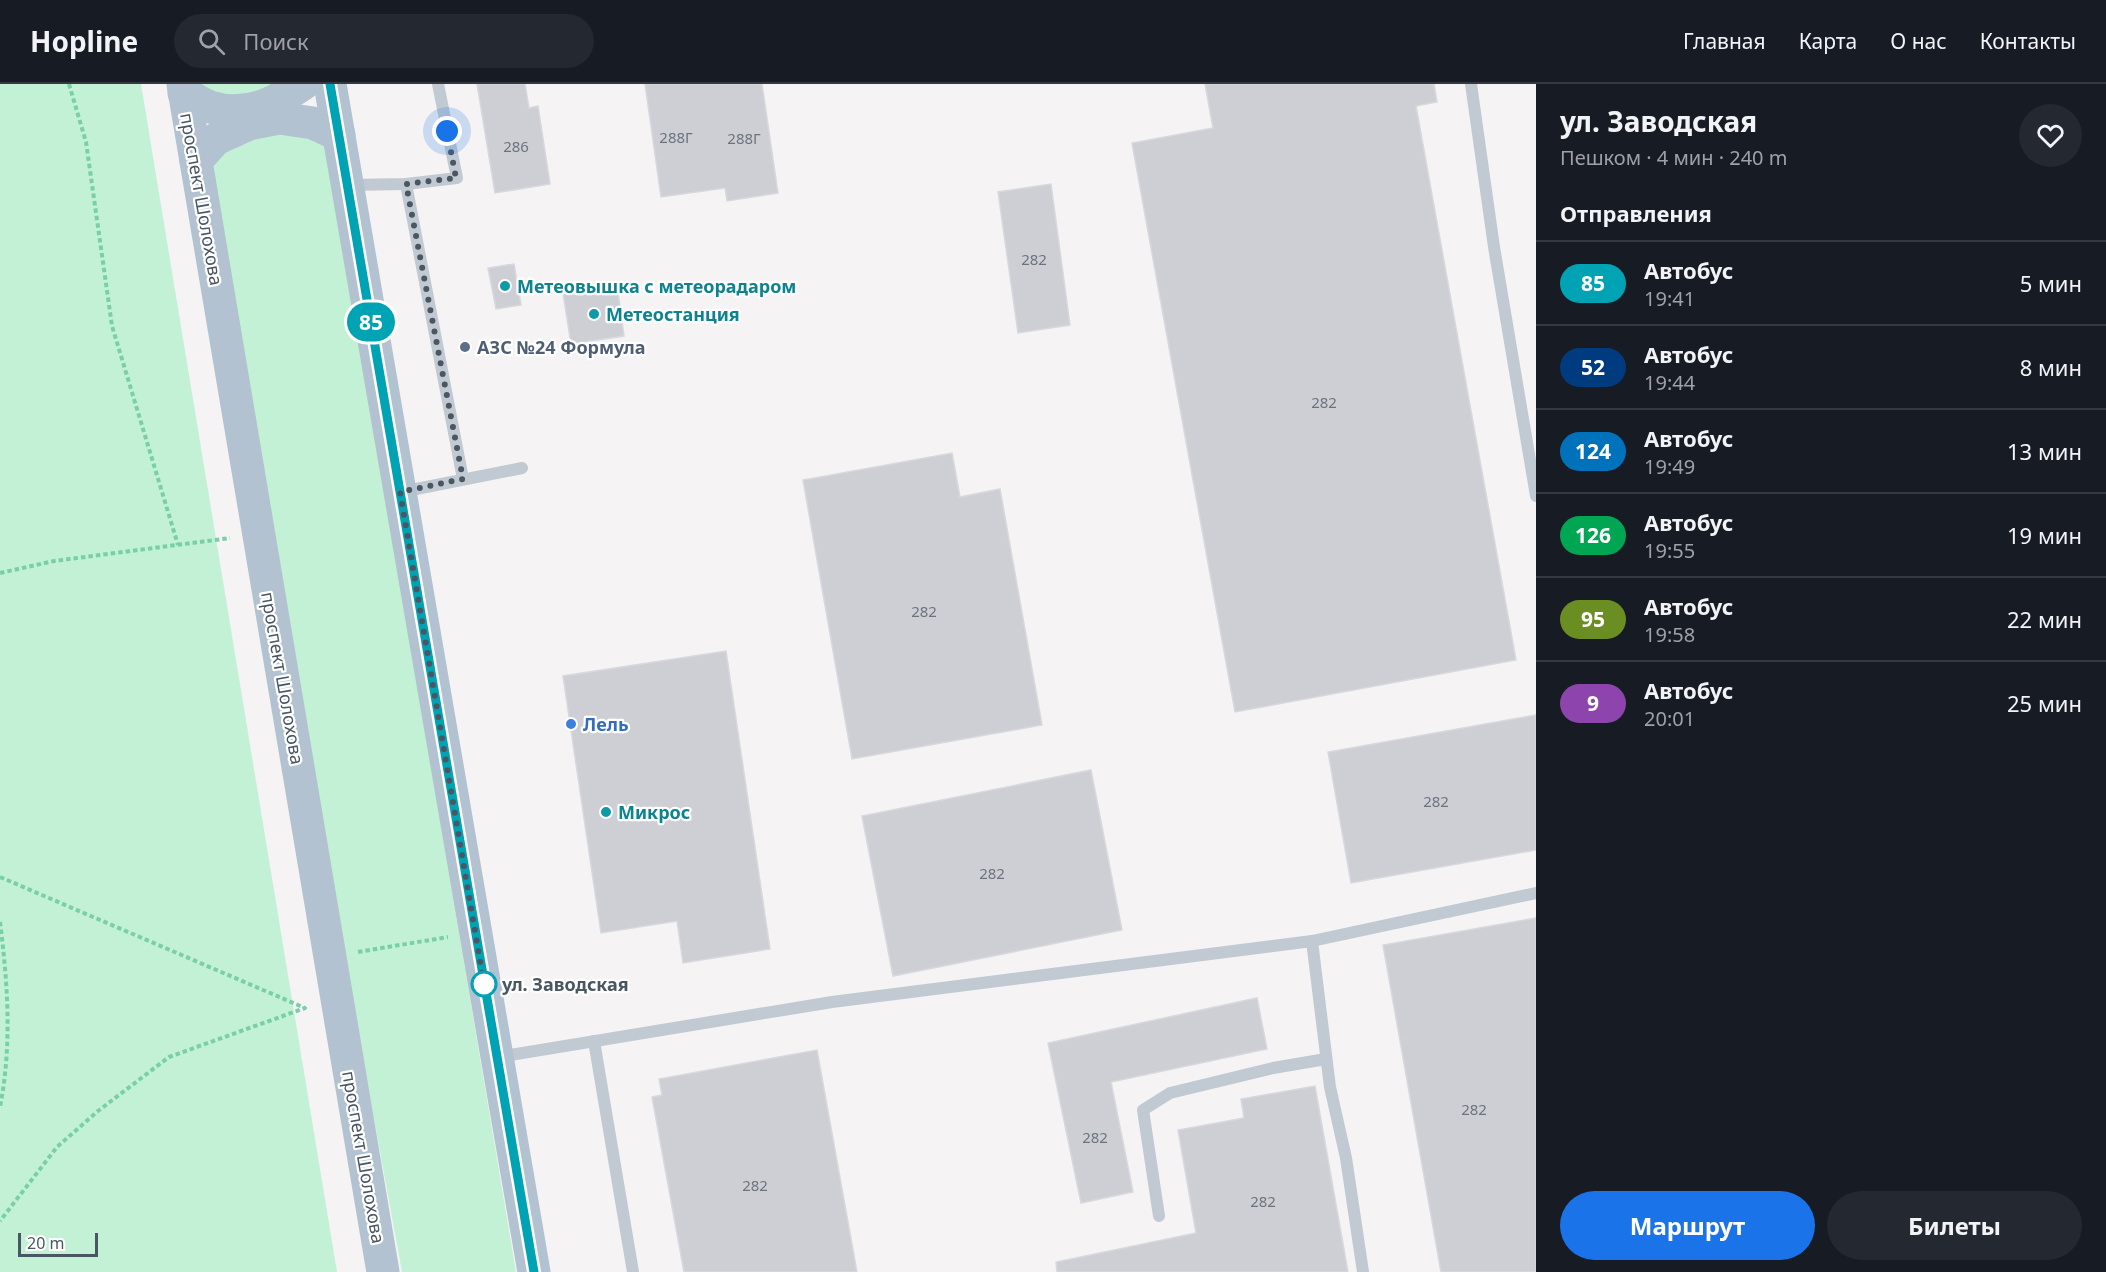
<!DOCTYPE html>
<html lang="ru">
<meta charset="utf-8">
<style>
body{margin:0;font-family:"Noto Sans",sans-serif;background:#242831;color:#f1f3f6;height:100vh;display:flex;flex-direction:column;font-size:22px;white-space:nowrap}
*{box-sizing:border-box;margin:0}
p{font-size:20px;color:#9ea1a6}
.icon{flex:none;width:33px;height:33px;fill:none;stroke:currentColor;stroke-width:2;stroke-linecap:round;stroke-linejoin:round}
.map{position:relative;flex:1;overflow:hidden}
.sheet{display:flex;flex-direction:column;background:#171b24;width:570px}
.sheet>*{flex:none}
.badge{padding:0 12px;border-radius:20px;font-size:21px;line-height:39px}
.scale{position:absolute;left:18px;bottom:15px;width:80px;box-sizing:border-box;padding-left:6px;border:3px solid #4a5661;border-top:0;font-size:16px;line-height:21px;white-space:nowrap;color:#4a5661;-webkit-text-stroke:4px #fff;paint-order:stroke}
.you{position:absolute;width:30px;height:30px;margin:-15px;border:4px solid #fff;border-radius:50%;background:#1a73e8;box-shadow:0 0 0 9px #1a73e833}
.map>.badge{position:absolute;translate:-50% -50%;box-shadow:0 0 0 3px #fff}
h2{padding:0 24px;font-size:22px;line-height:54px}
.round{display:grid;place-items:center;flex:none;width:63px;height:63px;border-radius:32px;background:#242831}
.summary{display:flex;align-items:center;justify-content:space-between;height:102px;padding:0 24px}
h1{font-size:28px;font-weight:700;line-height:45px}
.cta{display:flex;gap:12px;margin-top:auto;padding:12px 24px}
.cta a{flex:1;height:69px;border-radius:36px;background:#1a73e8;color:#fff;font-size:24px;font-weight:700;line-height:69px;text-align:center}
.cta a+a{background:#242831;color:#f1f3f6}
ul{padding:0;list-style:none}
li{display:flex;align-items:center;gap:18px;height:84px;padding:0 24px;border-top:2px solid #363941}
li div{flex:1}
li b{display:block;font-size:22px}
li em{font-style:normal}
li .badge{min-width:66px;font-weight:700;text-align:center}
header{display:flex;align-items:center;gap:36px;box-sizing:border-box;height:84px;padding:0 30px;background:#171b24;border-bottom:2px solid #363941}
header strong{font-size:28px}
nav{display:flex;gap:33px;margin-inline-start:auto;font-size:21px}
.search{width:420px;height:54px;background:#242831;display:flex;align-items:center;gap:15px;box-sizing:border-box;padding:0 21px;border-radius:33px;color:#9ea1a6;font-size:22px}
main{display:flex;flex:1;min-height:0}
.map>svg:first-child{display:block}
</style>
<header>
<strong>Hopline</strong>
<div class="search"><svg class="icon" aria-label="search" viewBox="0 0 24 24"><circle cx="10" cy="10" r="6"/><path d="M15 15l6 6"/></svg>Поиск</div>
<nav><a>Главная</a><a>Карта</a><a>О нас</a><a>Контакты</a></nav>
</header>
<main>
<div class="map">
<svg width="1536" height="1188" viewBox="0 0 1536 1188">
<rect width="100%" height="100%" fill="#f5f3f3"/>
<g fill="#c3f1d5">
<path d="M0,0H141L337,1188H0Z"/>
<path d="M197,0H279C247,11 228,19 197,0Z"/>
<path d="M281,45L326,57L516,1188H402L345,876L211,79L223,66Z"/>
</g>
<g fill="#cdcfd5" stroke="#d7d9de" stroke-width="1.5">
<path d="M477,0H525L529,24L538,22L550,100L495,109Z"/>
<path d="M645,0H762L778,109L727,117L725,104L661,113Z"/>
<path d="M1205,0H1434L1437,18L1416,22L1516,576L1235,628L1132,59L1213,44Z"/>
<path d="M1051,100L1070,241L1018,249L998,108Z"/>
<path d="M514,180L521,221L496,225L488,184Z"/>
<path d="M617,200L624,252L571,260L563,209Z"/>
<path d="M952,369L960,413L1000,405L1042,641L852,675L803,396Z"/>
<path d="M726,567L770,865L683,879L677,837L601,849L563,592Z"/>
<path d="M1536,631V766L1351,799L1328,668Z"/>
<path d="M1091,686L1122,846L893,892L862,732Z"/>
<path d="M1536,834V1188H1441L1383,861Z"/>
<path d="M1257,914L1267,965L1111,998L1133,1108L1081,1119L1048,959Z"/>
<path d="M817,966L857,1188H684L652,1013L662,1011L659,995Z"/>
<path d="M1315,1002L1348,1188H1057L1056,1178L1196,1149L1178,1046L1244,1034L1241,1015Z"/>
</g>
<g fill="none" stroke-linecap="round" stroke-linejoin="round">
<g stroke="#7ad0a6" stroke-width="4" stroke-dasharray="4.5 3" stroke-linecap="butt">
<path d="M69,0L86,58L112,242L178,461"/>
<path d="M0,489L54,477L230,454"/>
<path d="M0,793L305,924L169,973L98,1027L57,1063L0,1137"/>
<path d="M0,838C8,901 12,962 0,1023"/>
<path d="M358,868L448,853"/>
</g>
<g stroke="#c1cad2" stroke-width="12">
<path d="M1471,0L1494,163L1536,412"/>
<path d="M406,100L463,395"/>
<path d="M348,101L406,100L457,94L438,0"/>
<path d="M401,408L522,384"/>
<path d="M1312,857L1536,809"/>
<path d="M594,957L633,1188"/>
<path d="M498,973L832,918L1312,857L1330,1003L1346,1074L1363,1188"/>
<path d="M1159,1132L1143,1026L1170,1009L1273,984L1326,975"/>
</g>
<g stroke="#b3c2d1" stroke-width="33">
<path d="M183,0L383,1188"/>
<path d="M330,0L534,1188"/>
<path d="M184,9C192,13 201,20 210,23C247,34 273,20 303,0"/>
<path d="M196,77L216,55L249,40L279,34L313,39L339,51"/>
</g>
</g>
<g fill="none" stroke-linecap="round" stroke-linejoin="round">
<g stroke="#fff" stroke-width="14">
<path id="line" d="M330,0L534,1188"/>
</g>
<use href="#line" stroke="#00a3b4" stroke-width="9"/>
<path stroke="#4a5661" stroke-width="6" stroke-dasharray="0 10.8" d="M447,47L456,94L406,100L463,395L400,408L484,900"/>
</g>
<g fill="#0f9aa8" stroke="#fff" stroke-width="2">
<circle cx="505" cy="202" r="6"/>
<circle cx="594" cy="230" r="6"/>
<circle cx="606" cy="728" r="6"/>
</g>
<circle fill="#5c6f8a" stroke="#fff" stroke-width="2" cx="465" cy="263" r="6"/>
<circle fill="#3f7fe0" stroke="#fff" stroke-width="2" cx="571" cy="640" r="6"/>
<circle fill="#fff" stroke="#00a3b4" stroke-width="3" cx="484" cy="900" r="12"/>
<g text-anchor="middle" dominant-baseline="central" stroke-width="4.5" stroke-linejoin="round" paint-order="stroke">
<g font-size="15" fill="#6b747e">
<text x="676" y="53">288Г</text>
<text x="744" y="54">288Г</text>
<text x="516" y="62">286</text>
<text x="1034" y="175">282</text>
<text x="1324" y="318">282</text>
<text x="924" y="527">282</text>
<text x="1436" y="717">282</text>
<text x="992" y="789">282</text>
<text x="1474" y="1025">282</text>
<text x="1095" y="1053">282</text>
<text x="755" y="1101">282</text>
<text x="1263" y="1117">282</text>
</g>
<g font-size="18" fill="#4a5661" stroke="#fff">
<text transform="translate(202 115) rotate(80)">проспект Шолохова</text>
<text transform="translate(283 594) rotate(80)">проспект Шолохова</text>
<text transform="translate(364 1073) rotate(80)">проспект Шолохова</text>
</g>
<g font-size="18" font-weight="bold" fill="#0d838f" stroke="#fff" text-anchor="start">
<text x="517" y="202">Метеовышка с метеорадаром</text>
<text x="606" y="230">Метеостанция</text>
<text x="618" y="728">Микрос</text>
</g>
<g font-size="18" font-weight="bold" fill="#4e5e75" stroke="#fff" text-anchor="start">
<text x="477" y="263">АЗС №24 Формула</text>
</g>
<g font-size="18" font-weight="bold" fill="#366cbe" stroke="#fff" text-anchor="start">
<text x="583" y="640">Лель</text>
</g>
<g font-size="18" font-weight="bold" fill="#4a5661" stroke="#fff" text-anchor="start">
<text x="502" y="900">ул. Заводская</text>
</g>
</g>
</svg>
<div class="scale">20 m</div>
<div class="you" style="left:447px;top:47px"></div>
<b class="badge" style="left:371px;top:238px;background:#00a3b4;color:#fff">85</b>
</div>
<section class="sheet">
<div class="summary"><div><h1>ул. Заводская</h1><p>Пешком · 4 мин · 240 m</p></div><a class="round"><svg class="icon" aria-label="heart" viewBox="0 0 24 24"><path d="M12 20l-8-8c-3-5 5-10 8-4 3-6 11-1 8 4z"/></svg></a></div>
<h2>Отправления</h2>
<ul>
<li><span class="badge" style="background:#00a3b4;color:#fff">85</span><div><b>Автобус</b><p>19:41</p></div><em>5 мин</em></li>
<li><span class="badge" style="background:#003b80;color:#fff">52</span><div><b>Автобус</b><p>19:44</p></div><em>8 мин</em></li>
<li><span class="badge" style="background:#0072bc;color:#fff">124</span><div><b>Автобус</b><p>19:49</p></div><em>13 мин</em></li>
<li><span class="badge" style="background:#00a651;color:#fff">126</span><div><b>Автобус</b><p>19:55</p></div><em>19 мин</em></li>
<li><span class="badge" style="background:#6b8e23;color:#fff">95</span><div><b>Автобус</b><p>19:58</p></div><em>22 мин</em></li>
<li><span class="badge" style="background:#8e44ad;color:#fff">9</span><div><b>Автобус</b><p>20:01</p></div><em>25 мин</em></li>
</ul>
<div class="cta"><a>Маршрут</a><a>Билеты</a></div>
</section>
</main>
